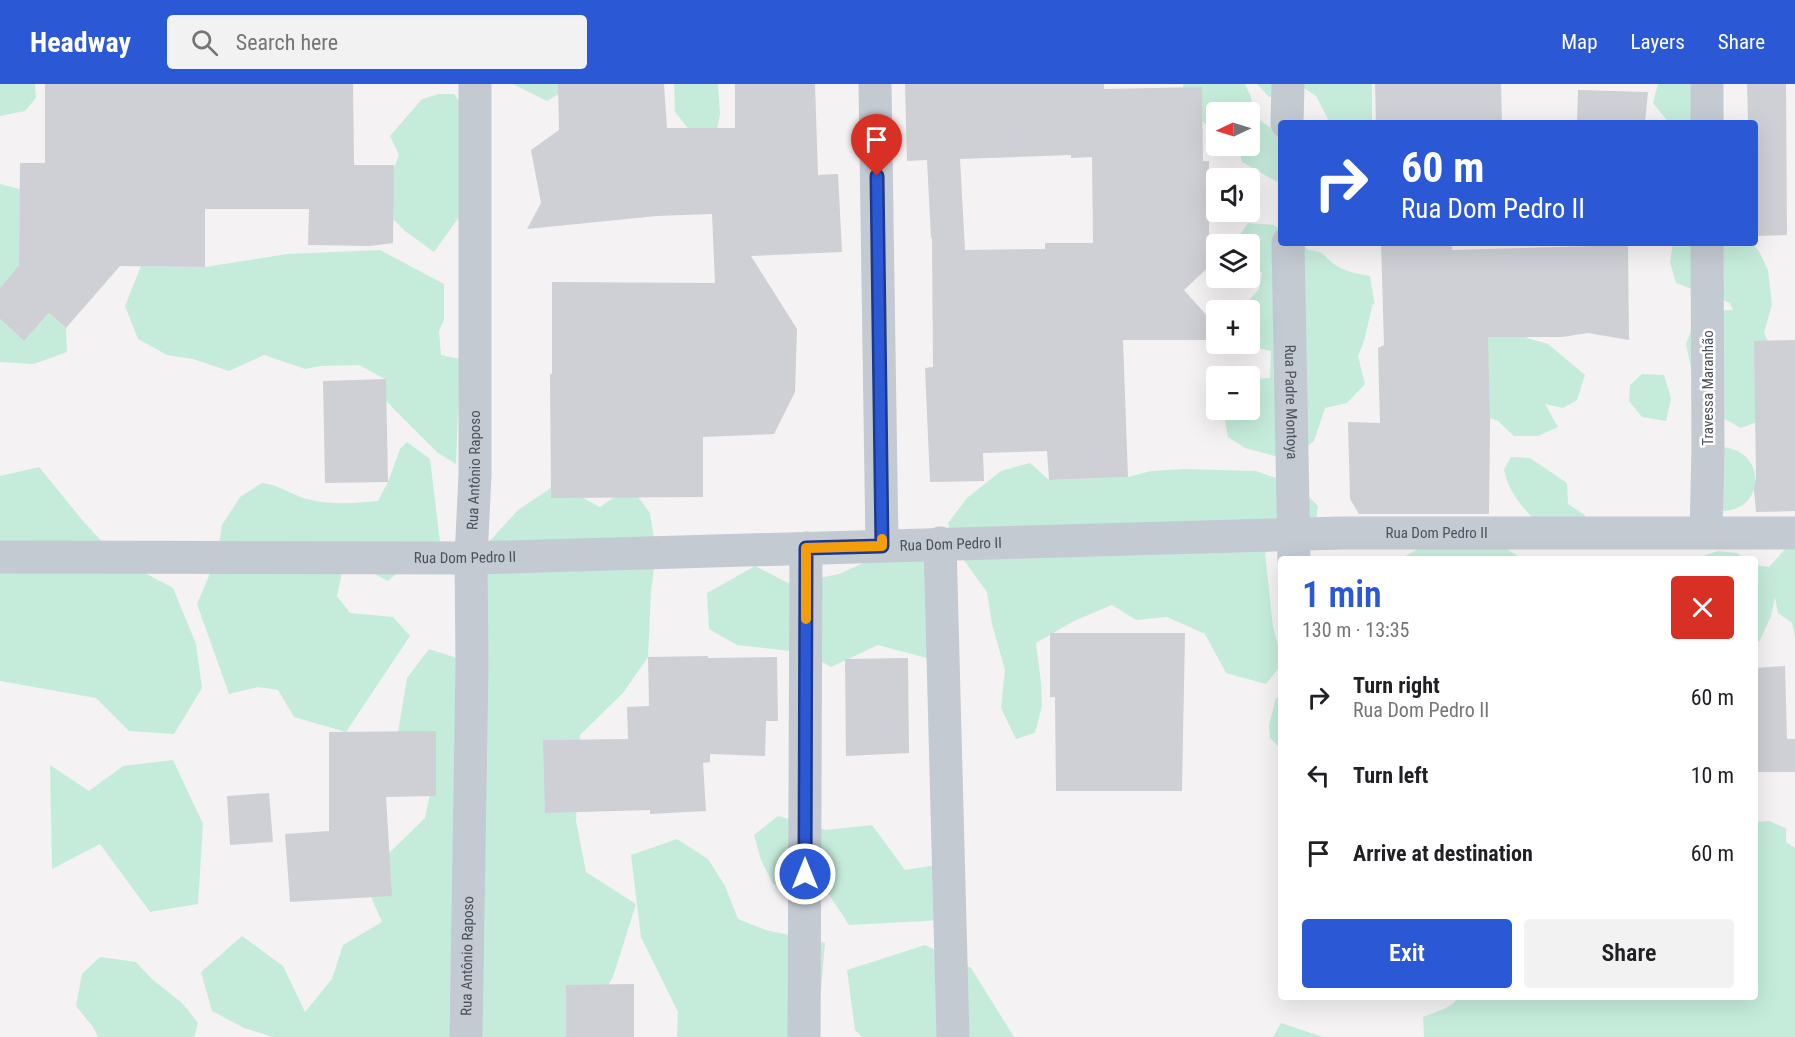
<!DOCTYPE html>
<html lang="en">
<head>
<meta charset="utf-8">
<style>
  :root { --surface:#fff; --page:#f2f2f2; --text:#202124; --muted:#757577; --accent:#2b58d4 }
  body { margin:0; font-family:"Roboto Condensed",sans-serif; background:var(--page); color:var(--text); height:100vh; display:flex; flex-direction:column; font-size:22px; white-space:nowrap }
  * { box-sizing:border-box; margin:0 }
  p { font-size:20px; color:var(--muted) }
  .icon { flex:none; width:33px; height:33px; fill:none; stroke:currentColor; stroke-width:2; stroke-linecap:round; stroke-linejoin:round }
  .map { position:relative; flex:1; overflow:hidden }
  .panel { position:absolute; left:1278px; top:472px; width:480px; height:444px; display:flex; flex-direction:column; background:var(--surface); border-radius:6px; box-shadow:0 6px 24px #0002 }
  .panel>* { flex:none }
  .top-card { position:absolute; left:1278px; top:36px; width:480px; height:126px; border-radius:6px; box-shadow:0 6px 24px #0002; background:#2b58d4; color:#fff; overflow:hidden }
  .needle { width:39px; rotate:266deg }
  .fabs { position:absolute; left:1206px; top:18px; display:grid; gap:12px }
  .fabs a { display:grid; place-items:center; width:54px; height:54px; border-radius:6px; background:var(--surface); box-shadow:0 6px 24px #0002; font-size:30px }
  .pin { position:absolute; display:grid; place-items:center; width:51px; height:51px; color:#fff; margin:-62px -26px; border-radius:50% 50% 50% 0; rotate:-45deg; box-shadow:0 0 6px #0007 }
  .pin .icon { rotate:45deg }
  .me { position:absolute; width:66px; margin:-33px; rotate:0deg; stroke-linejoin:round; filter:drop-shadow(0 0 4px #0008) }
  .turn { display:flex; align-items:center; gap:21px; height:126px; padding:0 24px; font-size:27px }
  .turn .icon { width:78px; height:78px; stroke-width:2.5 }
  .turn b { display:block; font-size:42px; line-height:51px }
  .round { display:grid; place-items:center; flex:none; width:63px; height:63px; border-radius:6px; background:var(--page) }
  .head { display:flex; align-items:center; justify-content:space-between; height:102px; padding:0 24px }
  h1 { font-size:36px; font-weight:600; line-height:45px; color:var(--accent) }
  .button { display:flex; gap:12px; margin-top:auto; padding:12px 24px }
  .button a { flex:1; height:69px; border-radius:6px; background:var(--accent); color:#fff; font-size:24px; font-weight:600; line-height:69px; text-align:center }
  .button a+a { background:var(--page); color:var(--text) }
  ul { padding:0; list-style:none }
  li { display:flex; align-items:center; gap:18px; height:78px; padding:0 24px }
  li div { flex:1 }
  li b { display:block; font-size:22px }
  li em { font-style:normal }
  header { display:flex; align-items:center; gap:36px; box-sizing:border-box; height:84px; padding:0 30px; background:var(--accent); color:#fff }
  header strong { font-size:28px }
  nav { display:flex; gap:33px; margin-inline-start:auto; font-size:21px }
  .search { width:420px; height:54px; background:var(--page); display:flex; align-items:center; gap:15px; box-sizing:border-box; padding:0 21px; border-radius:6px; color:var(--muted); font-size:22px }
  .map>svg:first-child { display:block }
  .green { fill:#c5ecdb }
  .building { fill:#cfd0d5; fill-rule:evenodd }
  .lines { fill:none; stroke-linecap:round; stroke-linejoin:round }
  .minor { stroke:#c4cad2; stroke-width:33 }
  .route-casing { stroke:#1c398a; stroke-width:15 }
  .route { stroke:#2b58d4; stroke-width:10 }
  .slow { stroke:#f59e0b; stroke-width:10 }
  .labels { text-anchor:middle; stroke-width:5; stroke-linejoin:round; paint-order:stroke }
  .street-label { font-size:15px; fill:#4b525e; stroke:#fff }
</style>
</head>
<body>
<header>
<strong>Headway</strong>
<div class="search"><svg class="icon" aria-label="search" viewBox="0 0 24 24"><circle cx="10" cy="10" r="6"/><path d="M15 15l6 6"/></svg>Search here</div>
<nav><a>Map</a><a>Layers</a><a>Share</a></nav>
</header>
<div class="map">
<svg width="1795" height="953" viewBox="0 0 1795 953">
  <rect width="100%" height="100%" fill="#f4f2f2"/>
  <g class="green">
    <path d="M0 0H35L36 14 25 27 0 32Z"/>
    <path d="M513 0H576L547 17Z"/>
    <path d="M674 0H718L720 30 717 46 695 53 675 28Z"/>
    <path d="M1183 0H1245L1251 13 1254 32 1268 42 1281 47V100L1242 78 1239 65 1234 62H1250V28H1216V49C1201 37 1184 21 1183 0Z"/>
    <path d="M1257 0H1372V39H1330L1316 12 1301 2 1269 13Z"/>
    <path d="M1658 0H1715L1720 39H1669L1653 19Z"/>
    <path d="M439 10H454L471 32 459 133 434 168 405 147 390 132 394 84 399 71 390 52 422 15Z"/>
    <path d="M0 100 20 105 19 181 0 204Z"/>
    <path d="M1248 139 1274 141 1302 159 1308 166C1326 167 1324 174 1337 182 1347 188 1359 190 1370 192L1375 222 1373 219 1364 257 1358 272 1365 300 1347 319 1325 324 1314 357 1290 376 1245 364 1228 353 1223 326H1250V295L1270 294 1271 267 1243 260H1250V226H1243L1250 215 1259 205 1262 189 1250 183V160H1236L1235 158Z"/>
    <path d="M1673 159H1752L1759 167 1768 186 1772 220 1764 249 1771 264 1765 335 1741 344 1717 331 1692 288 1686 260 1693 241 1710 227 1733 226 1730 219 1676 199 1670 178Z"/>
    <path d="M380 166 444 200V236L439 247 441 271 460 275 456 380 438 369 386 317 385 295 359 281 321 282 305 285 264 271 229 287 193 275 167 271 138 255 125 222 141 182 205 183 287 170Z"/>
    <path d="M49 229 66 244 67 268 34 280 0 278V235L24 257Z"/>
    <path d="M1538 235 1527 254 1548 260 1585 291 1577 316 1563 324 1545 320 1558 343 1538 352H1514L1498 337 1490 334 1469 244Z"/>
    <path d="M1642 290 1664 291 1671 314 1666 337 1642 333 1629 317 1630 301Z"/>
    <path d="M407 358 430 375 440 458 414 474 388 497 345 474 337 512 350 529 393 533 410 552 346 648 294 633 278 606 258 603 229 610 197 520 217 473 222 441 240 413 262 399C281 401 294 413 311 416 333 421 356 419 378 417L388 398 400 365Z"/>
    <path d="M1720 363C1769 365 1766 430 1718 427Z"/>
    <path d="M1511 373 1530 374 1567 399 1568 420 1585 431 1583 442 1543 444C1526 428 1508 409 1504 385Z"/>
    <path d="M1030 379 1049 396 1128 393 1151 387 1184 385 1256 387 1298 402 1318 422 1314 450 1265 469 1273 543 1281 572V581L1266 600 1226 589 1205 550 1167 533 1136 536 1112 521 1074 537 1036 559 1041 599 1042 622 1035 649 1016 655 1001 624 1005 586 992 540 987 508 952 460 948 439 967 414 1001 387Z"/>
    <path d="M39 383 83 437 117 474 173 504 196 560 202 604 174 650 129 647 96 614 0 597V392Z"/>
    <path d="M557 400 600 423 630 402 650 429 656 468 651 508 648 573 623 609 580 651 576 737 586 788 636 820 613 893 585 937 588 953H273L244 944 212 927 201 888 242 852 283 882 305 928 332 895 343 861 382 838 371 813 390 768 425 734 436 680 398 648 407 594 429 565 475 580V473L518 426Z"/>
    <path d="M1795 454V554L1792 539 1778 529 1775 513 1771 532 1759 558 1755 557V481L1769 483Z"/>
    <path d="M1492 455 1522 475 1402 476V474L1427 460Z"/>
    <path d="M899 463 943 479 934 576 878 561 831 583 807 569 737 561 709 545 707 509 755 482 790 500 839 490Z"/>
    <path d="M1718 467 1737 469 1744 475H1701L1703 472Z"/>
    <path d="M1281 611V665L1270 654 1269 641 1276 614Z"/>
    <path d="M173 676 203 740 198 820 150 828 100 760 52 785 50 681 89 707 123 682Z"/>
    <path d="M778 732 826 746 872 741 905 786 937 781 942 836 849 841 820 797 799 803 773 800 761 776 754 751Z"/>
    <path d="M1769 737 1786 744V758L1795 764V953H1424L1423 933 1446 924 1455 918 1456 914H1755V738Z"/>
    <path d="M677 755 708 775 725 802 738 835 766 846 825 859 820 918 790 953H677L678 928 641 853 631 771Z"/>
    <path d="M925 861 971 884 1014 953H862L855 946 847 886Z"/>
    <path d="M100 873 136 878 153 896 182 919 198 939 194 953H98L93 943 76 922 82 890Z"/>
    <path d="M1281 939 1323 953H1273Z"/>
  </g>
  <g class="building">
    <path d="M45 0H353L354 81H394L393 159 370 162 308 161 309 125H205V183L120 182 66 244 49 229 24 257 0 235V204L19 181 20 79H45Z"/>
    <path d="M558 0H664L667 44H735V0H815L818 91 838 90 842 168 751 172 797 245 795 308 774 350 703 353V413L551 414 550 290H552V198L715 199 712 130 657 132 527 145 541 119 531 66 559 46Z"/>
    <path d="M905 0H1104V5L1202 3 1203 77H1209V158H1235L1233 160H1216V176L1184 206 1216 242V256H1123L1128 393 1049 396 1047 367 983 369 984 397 930 398 925 284 933 283 932 154H931L927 76 907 77ZM1071 71V74L1092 73 1093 159H1045V165L965 166 960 75Z"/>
    <path d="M1375 0H1501L1502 39H1376Z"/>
    <path d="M1747 0H1786L1787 151 1755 152V39H1748Z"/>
    <path d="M1578 6 1648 8 1645 39H1577Z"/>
    <path d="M1381 159H1452V166L1628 161 1629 256 1588 249 1562 253H1488L1490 339 1489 430H1359L1350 415 1348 338 1380 339 1378 264 1384 261Z"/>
    <path d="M1795 256V427L1756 428 1754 405 1756 394 1754 257Z"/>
    <path d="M386 295 388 398 325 399 323 297Z"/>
    <path d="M1050 549H1185L1182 707H1056L1055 613H1050Z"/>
    <path d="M708 572V574L777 573 778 637H766L765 672 710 670V678L703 679 706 727 650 730V726L545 729 543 656 628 655 627 623 649 622 648 573Z"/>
    <path d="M908 574 909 669 846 672 845 575Z"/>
    <path d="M1785 582 1787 655H1795V688H1755V584Z"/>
    <path d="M436 647V712L386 713 392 812 290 818 285 750 329 747V648Z"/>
    <path d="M269 709 273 758 230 761 227 712Z"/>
    <path d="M634 900V953H566V901Z"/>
  </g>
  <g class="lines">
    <g class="minor">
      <path d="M875 0 882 462"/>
      <path d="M1707 0V39"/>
      <path d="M1287 39 1288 0"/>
      <path id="s1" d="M1288 159 1294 476"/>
      <path d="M1706 448 1708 365 1707 159"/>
      <path d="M940 459 953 953"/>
      <path id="s2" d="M0 473 471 474 1342 449H1795"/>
      <path id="s3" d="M466 953 472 581 471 474 475 391V0"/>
      <path d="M804 953 806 464"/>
    </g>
  </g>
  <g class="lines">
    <defs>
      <path id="route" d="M805 790 806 464 882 462 877 92"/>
    </defs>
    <use href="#route" class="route-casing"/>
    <use href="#route" class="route"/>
    <path class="slow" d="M806 535V464L882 462V455"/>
  </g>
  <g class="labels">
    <g class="street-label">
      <text transform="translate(1708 304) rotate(-90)" y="5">Travessa Maranhão</text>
      <text dy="5" stroke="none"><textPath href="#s1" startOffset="159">Rua Padre Montoya</textPath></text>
      <text dy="5" stroke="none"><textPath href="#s3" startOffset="567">Rua Antônio Raposo</textPath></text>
      <text dy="5" stroke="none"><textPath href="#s2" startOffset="1437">Rua Dom Pedro II</textPath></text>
      <text dy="5" stroke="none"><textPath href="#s2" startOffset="951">Rua Dom Pedro II</textPath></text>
      <text dy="5" stroke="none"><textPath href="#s2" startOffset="465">Rua Dom Pedro II</textPath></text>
      <text dy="5" stroke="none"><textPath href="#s3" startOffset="81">Rua Antônio Raposo</textPath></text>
    </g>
  </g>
</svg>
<div class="fabs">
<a><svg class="needle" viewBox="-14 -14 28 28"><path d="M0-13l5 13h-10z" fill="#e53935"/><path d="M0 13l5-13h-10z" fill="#757577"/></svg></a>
<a><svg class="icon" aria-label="sound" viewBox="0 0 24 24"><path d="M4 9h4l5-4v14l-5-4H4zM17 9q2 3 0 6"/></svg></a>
<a><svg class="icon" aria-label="layers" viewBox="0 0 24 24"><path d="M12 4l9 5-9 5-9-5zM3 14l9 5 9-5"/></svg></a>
<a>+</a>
<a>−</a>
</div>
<div class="pin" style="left:877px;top:92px;background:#d93025"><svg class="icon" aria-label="arrive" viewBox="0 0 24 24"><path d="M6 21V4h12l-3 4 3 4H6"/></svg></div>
<svg class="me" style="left:805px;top:790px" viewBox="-20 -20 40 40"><circle r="17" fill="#2b58d4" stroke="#fff" stroke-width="3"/><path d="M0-11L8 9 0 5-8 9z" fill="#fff"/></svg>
<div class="top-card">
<div class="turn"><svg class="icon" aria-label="right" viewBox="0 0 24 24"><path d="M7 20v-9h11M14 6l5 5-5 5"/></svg><div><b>60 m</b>Rua Dom Pedro II</div></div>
</div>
<section class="panel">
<div class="head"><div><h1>1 min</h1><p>130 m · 13:35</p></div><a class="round" style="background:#d93025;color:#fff"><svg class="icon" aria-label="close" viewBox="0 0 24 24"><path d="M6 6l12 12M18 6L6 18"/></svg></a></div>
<ul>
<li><svg class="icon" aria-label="right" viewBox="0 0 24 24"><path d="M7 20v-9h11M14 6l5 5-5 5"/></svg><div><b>Turn right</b><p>Rua Dom Pedro II</p></div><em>60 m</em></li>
<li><svg class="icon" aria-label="left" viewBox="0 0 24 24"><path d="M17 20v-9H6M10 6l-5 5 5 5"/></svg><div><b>Turn left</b></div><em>10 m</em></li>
<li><svg class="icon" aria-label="arrive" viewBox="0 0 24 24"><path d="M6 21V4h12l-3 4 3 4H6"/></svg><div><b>Arrive at destination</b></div><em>60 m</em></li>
</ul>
<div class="button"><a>Exit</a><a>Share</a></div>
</section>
</div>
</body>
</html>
